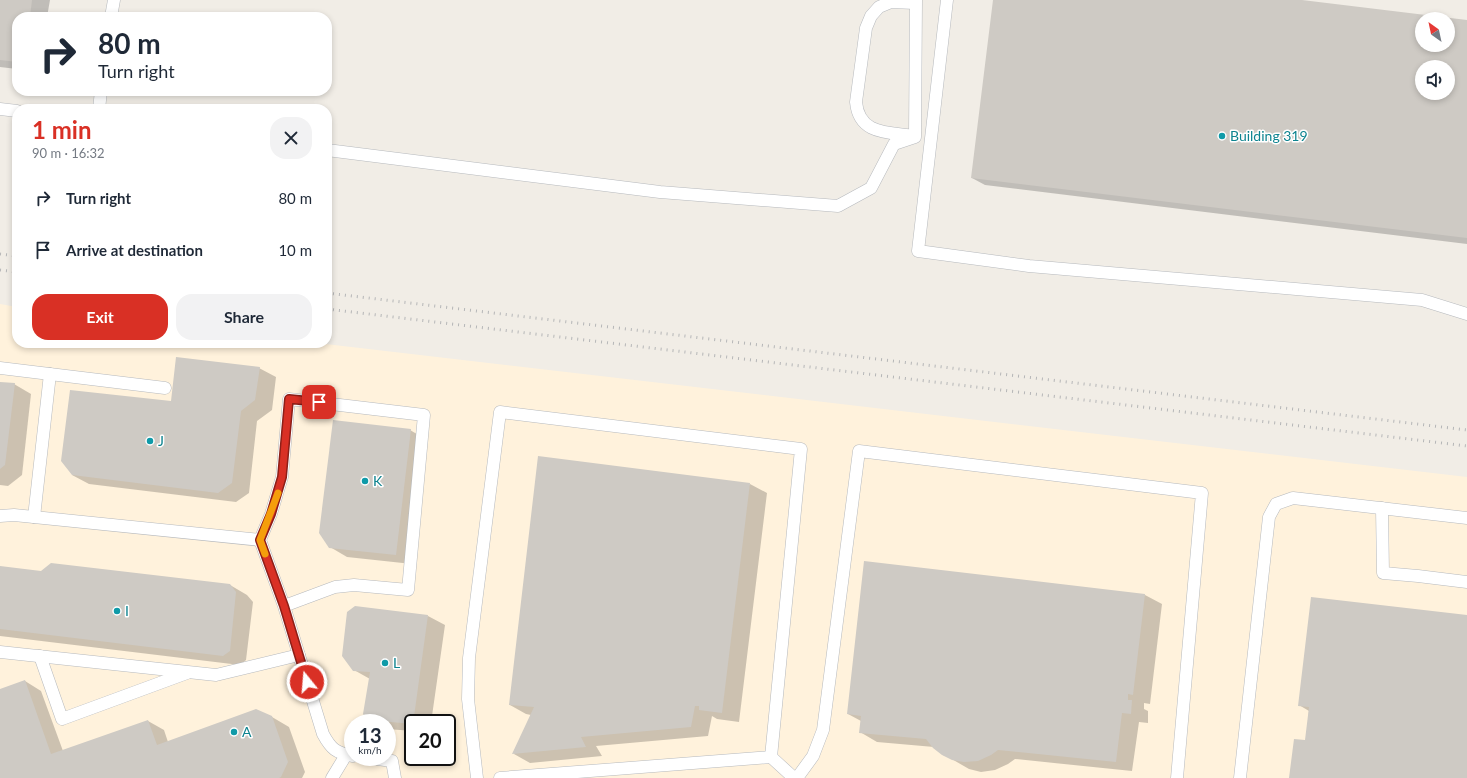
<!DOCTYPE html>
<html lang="en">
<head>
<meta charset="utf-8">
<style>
  :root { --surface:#fff; --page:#f2f2f3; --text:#1f2937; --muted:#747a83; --accent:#d93025 }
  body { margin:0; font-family:Lato,sans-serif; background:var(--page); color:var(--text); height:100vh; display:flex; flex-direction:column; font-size:15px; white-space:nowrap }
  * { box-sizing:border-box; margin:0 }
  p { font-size:13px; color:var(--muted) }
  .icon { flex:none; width:22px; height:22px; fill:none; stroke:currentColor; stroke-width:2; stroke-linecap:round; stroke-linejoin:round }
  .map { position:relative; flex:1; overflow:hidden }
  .details { position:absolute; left:12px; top:104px; width:320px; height:244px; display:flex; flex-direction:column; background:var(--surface); border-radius:16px; box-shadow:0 2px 6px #0003 }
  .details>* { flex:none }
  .guide { position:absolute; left:12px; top:12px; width:320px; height:84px; border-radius:16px; box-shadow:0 2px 6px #0003; background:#fff; color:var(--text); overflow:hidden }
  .needle { width:26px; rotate:327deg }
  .tools { position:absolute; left:1415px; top:12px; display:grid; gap:8px }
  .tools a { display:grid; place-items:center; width:40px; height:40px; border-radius:50%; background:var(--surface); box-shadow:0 2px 6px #0003; font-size:20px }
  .speed { position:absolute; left:344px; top:714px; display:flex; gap:8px; font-size:20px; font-weight:700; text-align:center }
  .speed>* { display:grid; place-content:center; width:52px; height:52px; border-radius:50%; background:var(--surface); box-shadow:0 2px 6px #0003; line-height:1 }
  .speed small { font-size:10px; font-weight:400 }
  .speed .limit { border:2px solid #111; border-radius:6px; background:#fff; color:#111 }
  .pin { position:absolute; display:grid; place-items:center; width:34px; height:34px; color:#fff; margin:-17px; border-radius:8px; box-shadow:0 2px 6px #0006 }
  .me { position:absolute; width:44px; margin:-22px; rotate:343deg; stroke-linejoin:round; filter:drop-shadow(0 0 3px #0008) }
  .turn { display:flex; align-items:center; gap:14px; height:84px; padding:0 20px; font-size:18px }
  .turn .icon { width:52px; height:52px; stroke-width:2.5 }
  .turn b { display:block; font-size:28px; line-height:34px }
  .round { display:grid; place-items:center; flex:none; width:42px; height:42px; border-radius:16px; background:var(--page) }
  .head { display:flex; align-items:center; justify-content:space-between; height:68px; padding:0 20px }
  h1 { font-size:24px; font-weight:700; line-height:30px; color:var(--accent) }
  .action { display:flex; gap:8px; margin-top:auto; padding:8px 20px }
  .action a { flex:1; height:46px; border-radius:16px; background:var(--accent); color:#fff; font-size:16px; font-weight:700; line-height:46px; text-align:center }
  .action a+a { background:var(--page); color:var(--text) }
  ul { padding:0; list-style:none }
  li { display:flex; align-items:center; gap:12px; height:52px; padding:0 20px }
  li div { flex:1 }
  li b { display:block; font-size:15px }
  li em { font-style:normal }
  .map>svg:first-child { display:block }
  .commercial { fill:#fff2dc; fill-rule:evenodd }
  .shadow { fill:#0003; fill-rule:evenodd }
  .building { fill:#cecac4; fill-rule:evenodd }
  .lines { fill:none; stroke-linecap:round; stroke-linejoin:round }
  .service-casing { stroke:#b6b9bd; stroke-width:13 }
  .service { stroke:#fff; stroke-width:12 }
  .rail { stroke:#b5b6b7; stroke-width:3; stroke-dasharray:1 5; stroke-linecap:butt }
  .route-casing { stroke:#8d1f18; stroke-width:10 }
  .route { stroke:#d93025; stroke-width:7 }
  .slow { stroke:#f59e0b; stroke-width:7 }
  .culture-dot { fill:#0f9aa8; stroke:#fff; stroke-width:1.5 }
  .labels { text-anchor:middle; stroke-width:3; stroke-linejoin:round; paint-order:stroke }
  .culture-label { font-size:14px; fill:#0d838f; stroke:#fff; text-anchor:start }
</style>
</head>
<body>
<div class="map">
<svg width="1467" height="778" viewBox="0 0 1467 778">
  <rect width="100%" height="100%" fill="#f1ede6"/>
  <path class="commercial" d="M0 304 17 307V343H317L1467 477V778H0ZM353 723H387V757H353ZM413 723H447V757H413Z"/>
  <g class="shadow">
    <path d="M0 0H50L47 17H17V69L0 67Z"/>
    <path d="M994 0H1294L1467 21V244L985 185 972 178ZM1422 19H1448V45H1422ZM1422 67H1448V93H1422Z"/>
    <path d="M259 368 276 377 272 410 257 421 249 493 236 502 89 484 72 475 172 402Z"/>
    <path d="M0 383 14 384 31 394 22 475 8 486 0 485Z"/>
    <path d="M410 430 427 440 412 564 347 557 330 547Z"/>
    <path d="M750 484 767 493 739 722 717 719 712 716 708 736 596 746 602 756 530 763 514 754 531 715 526 714 510 705Z"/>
    <path d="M0 567 42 572 230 585 247 595 253 602 246 660 240 665 0 636Z"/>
    <path d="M1145 595 1162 604 1150 704 1144 703V709L1148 711V723L1139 722 1132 771 1015 759 1008 764 995 770 981 772 969 769 943 754 934 747 877 742 860 732 861 721 848 714Z"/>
    <path d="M428 616 445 625 431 723H413V731L387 729V723H375L369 719 370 679 354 670Z"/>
    <path d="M1467 616V778H1290L1306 741 1309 711 1299 705Z"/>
    <path d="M25 681 41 691 63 751 148 721 164 730 168 742 272 717 289 727 305 772 302 778H0V690Z"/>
  </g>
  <g class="building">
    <path d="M0 0H32L30 17H17V62L0 60Z"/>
    <path d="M993 0H1302L1467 20V238L971 178ZM1422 19H1448V45H1422ZM1422 67H1448V93H1422Z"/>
    <path d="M176 357 260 367 255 400 241 411 232 483 218 493 72 475 61 461 70 390 171 401Z"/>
    <path d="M0 382 15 383 5 465 0 469Z"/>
    <path d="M333 420 411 429 396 555 329 548 319 533Z"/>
    <path d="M538 456 750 483 722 713 699 710V706H695L691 727 581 737 586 747 512 754 534 707 509 705Z"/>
    <path d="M864 561 1145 594 1133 695 1128 694V700H1132L1131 714 1122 713 1116 762 998 750 991 755 978 761 964 762 952 760 942 755 933 748 926 739 859 733 861 716 847 714Z"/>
    <path d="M51 563 230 584 236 592 230 651 223 656 0 629V566L41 571Z"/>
    <path d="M1311 597 1467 615V778H1289L1294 739 1305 740 1309 707 1298 706Z"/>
    <path d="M355 606 428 615 413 724 368 720 363 714 370 672 353 671 342 656 347 612Z"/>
    <path d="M25 680 51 754 148 720 157 745 256 709 272 716 288 762 281 777 279 778H0V689Z"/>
  </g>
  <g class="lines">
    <defs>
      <g id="service">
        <path d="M947 0 918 251 1029 266 1422 300 1467 314"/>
        <path d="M111 17 114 0"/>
        <path d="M0 109 17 111"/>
        <path d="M99 109 101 91"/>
        <path d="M914 136C888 132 859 135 856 102L866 28 871 16 879 7 891 2 915 3"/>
        <path d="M327 150 660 192 838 206 871 188 894 144 915 137 916 0"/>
        <path d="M0 368 165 388"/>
        <path d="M1382 508 1383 573 1418 576 1467 582"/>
        <path d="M0 516 14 515 260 540"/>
        <path d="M34 517 50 374"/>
        <path d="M284 606 335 587 354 585 408 590 424 415 289 399 282 477 271 514 260 540 284 606 323 734C331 749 336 753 353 756"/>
        <path d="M0 652 216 675 299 655"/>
        <path d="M40 656 62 719 187 673"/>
        <path d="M363 757 392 761 395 778"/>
        <path d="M771 757 794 778"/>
        <path d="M332 778 346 755"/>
        <path d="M477 778 468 699 469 658 500 412 801 449 771 757 500 778"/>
        <path d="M797 778 813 756 823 730 859 451 1202 493 1177 778"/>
        <path d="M1240 778 1269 517 1276 504 1293 498 1467 518"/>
      </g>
    </defs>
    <use href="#service" class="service-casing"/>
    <use href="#service" class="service"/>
    <g class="rail">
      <path d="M0 254 17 256"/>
      <path d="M0 270 17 272"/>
      <path d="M327 293 1467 430"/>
      <path d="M327 309 1467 446"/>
    </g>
  </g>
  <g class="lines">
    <defs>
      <path id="route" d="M307 682 284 606 260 540 271 514 282 477 289 399 319 402"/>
    </defs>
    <use href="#route" class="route-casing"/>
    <use href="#route" class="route"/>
    <path class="slow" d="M265 554 260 540 278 493"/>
  </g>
  <g class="culture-dot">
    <circle cx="1222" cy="136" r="4"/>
    <circle cx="150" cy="441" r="4"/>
    <circle cx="365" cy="481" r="4"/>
    <circle cx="117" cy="611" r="4"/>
    <circle cx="385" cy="663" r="4"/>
    <circle cx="234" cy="732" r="4"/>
  </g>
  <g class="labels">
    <g class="culture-label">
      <text x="1230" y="141">Building 319</text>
      <text x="158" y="446">J</text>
      <text x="373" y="486">K</text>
      <text x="125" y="616">I</text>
      <text x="393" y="668">L</text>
      <text x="242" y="737">A</text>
    </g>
  </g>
</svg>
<div class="tools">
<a><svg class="needle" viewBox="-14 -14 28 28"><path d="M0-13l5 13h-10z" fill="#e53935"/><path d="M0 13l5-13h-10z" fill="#747a83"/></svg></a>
<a><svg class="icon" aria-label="sound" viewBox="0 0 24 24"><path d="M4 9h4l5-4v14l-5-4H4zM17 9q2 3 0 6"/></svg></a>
</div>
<div class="speed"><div>13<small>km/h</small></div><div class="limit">20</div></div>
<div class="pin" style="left:319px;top:402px;background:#d93025"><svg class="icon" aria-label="arrive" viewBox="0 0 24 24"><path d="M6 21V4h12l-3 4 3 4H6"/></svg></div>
<svg class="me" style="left:307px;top:682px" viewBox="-20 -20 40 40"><circle r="17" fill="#d93025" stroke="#fff" stroke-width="3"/><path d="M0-11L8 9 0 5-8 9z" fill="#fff"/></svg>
<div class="guide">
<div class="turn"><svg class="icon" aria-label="right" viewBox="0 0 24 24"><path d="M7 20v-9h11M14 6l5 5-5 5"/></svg><div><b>80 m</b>Turn right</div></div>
</div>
<section class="details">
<div class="head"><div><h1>1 min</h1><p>90 m · 16:32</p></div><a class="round"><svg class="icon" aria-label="close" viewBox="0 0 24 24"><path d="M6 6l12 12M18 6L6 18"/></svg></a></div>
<ul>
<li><svg class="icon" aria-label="right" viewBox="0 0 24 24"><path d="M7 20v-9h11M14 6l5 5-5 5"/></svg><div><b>Turn right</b></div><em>80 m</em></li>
<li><svg class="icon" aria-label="arrive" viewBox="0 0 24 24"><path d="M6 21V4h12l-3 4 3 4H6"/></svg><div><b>Arrive at destination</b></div><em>10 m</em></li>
</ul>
<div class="action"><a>Exit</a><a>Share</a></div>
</section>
</div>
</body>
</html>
